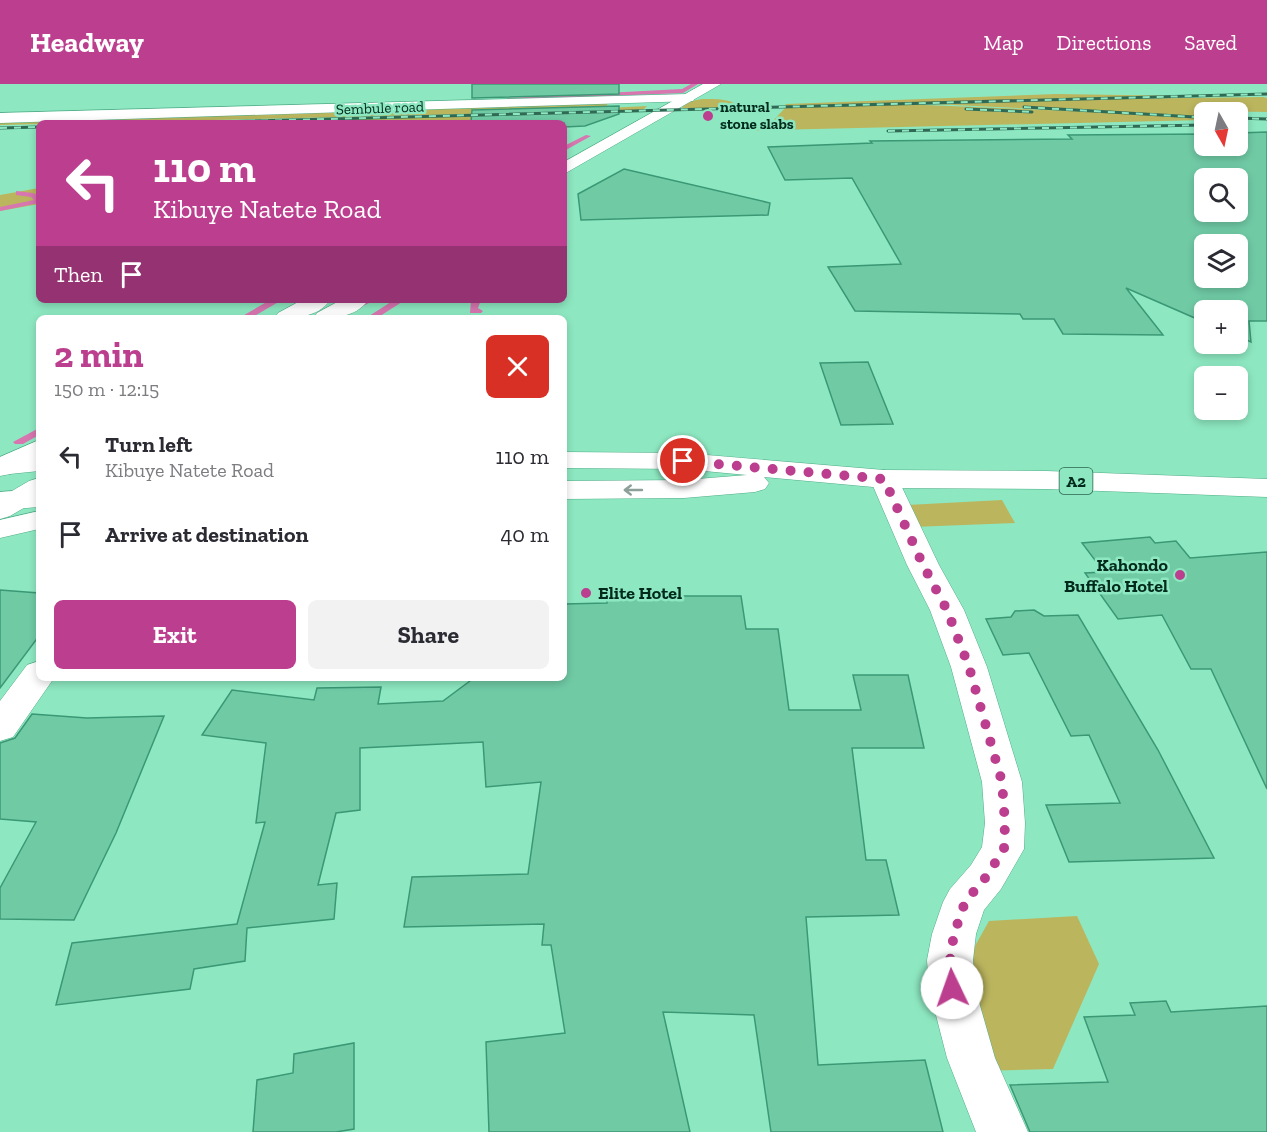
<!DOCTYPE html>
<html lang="en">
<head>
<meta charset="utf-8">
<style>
  :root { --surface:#fff; --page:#f2f2f3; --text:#2b2b33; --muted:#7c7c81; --accent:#bb3f8e }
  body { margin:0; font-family:"Zilla Slab",serif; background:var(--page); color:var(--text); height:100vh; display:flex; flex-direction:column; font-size:22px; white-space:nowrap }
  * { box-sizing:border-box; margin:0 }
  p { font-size:20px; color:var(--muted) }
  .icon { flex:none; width:33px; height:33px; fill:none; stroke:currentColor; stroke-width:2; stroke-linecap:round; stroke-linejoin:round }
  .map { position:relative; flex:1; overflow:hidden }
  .drawer { position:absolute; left:36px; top:231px; width:531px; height:366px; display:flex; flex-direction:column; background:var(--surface); border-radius:9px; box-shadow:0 3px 9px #0003 }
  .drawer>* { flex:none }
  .banner { position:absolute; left:36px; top:36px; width:531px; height:183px; border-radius:9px; box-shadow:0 3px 9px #0003; background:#bb3f8e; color:#fff; overflow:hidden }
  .needle { width:39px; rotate:171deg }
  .controls { position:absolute; left:1194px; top:18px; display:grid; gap:12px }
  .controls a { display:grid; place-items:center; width:54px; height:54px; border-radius:9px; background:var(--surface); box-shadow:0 3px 9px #0003; font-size:30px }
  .pin { position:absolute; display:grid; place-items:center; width:51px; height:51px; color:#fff; margin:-26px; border:3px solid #fff; border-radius:50%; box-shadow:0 2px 6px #0007 }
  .me { position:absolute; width:66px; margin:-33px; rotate:357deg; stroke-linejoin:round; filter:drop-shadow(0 0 4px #0008) }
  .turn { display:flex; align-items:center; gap:21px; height:126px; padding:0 18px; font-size:27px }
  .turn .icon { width:78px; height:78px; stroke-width:2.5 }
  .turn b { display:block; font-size:42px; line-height:51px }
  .then { display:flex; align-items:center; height:57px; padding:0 18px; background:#0003; gap:12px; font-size:22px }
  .round { display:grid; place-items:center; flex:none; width:63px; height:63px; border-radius:9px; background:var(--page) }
  .overview { display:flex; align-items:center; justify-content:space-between; height:102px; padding:0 18px }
  h1 { font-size:36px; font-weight:700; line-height:45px; color:var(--accent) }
  .action { display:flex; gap:12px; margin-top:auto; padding:12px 18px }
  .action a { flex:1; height:69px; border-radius:9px; background:var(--accent); color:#fff; font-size:24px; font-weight:700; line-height:69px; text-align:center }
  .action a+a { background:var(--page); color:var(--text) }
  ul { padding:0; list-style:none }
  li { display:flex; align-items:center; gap:18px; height:78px; padding:0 18px }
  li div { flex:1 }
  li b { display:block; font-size:22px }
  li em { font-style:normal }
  header { display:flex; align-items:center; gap:36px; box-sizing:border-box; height:84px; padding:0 30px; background:var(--accent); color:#fff }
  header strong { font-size:28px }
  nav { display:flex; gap:33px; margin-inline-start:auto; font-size:21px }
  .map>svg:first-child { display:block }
  .green { fill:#bbb55e }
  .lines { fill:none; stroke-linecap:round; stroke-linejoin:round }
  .stream { fill:#d876b0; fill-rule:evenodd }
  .building { fill:#70cba5; stroke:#3b9875; stroke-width:1.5; fill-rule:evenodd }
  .street-casing { stroke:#51ad88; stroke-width:1 }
  .secondary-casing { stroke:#51ad88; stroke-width:1 }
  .primary-casing { stroke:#51ad88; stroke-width:1 }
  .street { fill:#fff; fill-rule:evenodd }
  .secondary { fill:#fff; fill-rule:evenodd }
  .primary { fill:#fff; fill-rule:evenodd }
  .rail-casing { stroke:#306a54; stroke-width:3 }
  .rail { stroke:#8de8c1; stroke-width:2; stroke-dasharray:7; stroke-linecap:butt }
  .oneway { stroke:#8d9f99 }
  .route { stroke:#bb3f8e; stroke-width:10; stroke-dasharray:0 18 }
  .poi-dot { fill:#bb3f8e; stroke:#8de8c1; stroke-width:2 }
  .labels { text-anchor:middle; stroke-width:5; stroke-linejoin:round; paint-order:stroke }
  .far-poi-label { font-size:15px; font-weight:bold; fill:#012a1c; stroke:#8de8c1; text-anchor:start }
  .far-street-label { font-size:15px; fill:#012a1c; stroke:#8de8c1 }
  .shield { fill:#8de8c1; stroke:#2b634e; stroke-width:1.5 }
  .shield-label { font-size:16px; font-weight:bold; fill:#012a1c }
  .poi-label { font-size:18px; font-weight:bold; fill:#012a1c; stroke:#8de8c1; text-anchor:end }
</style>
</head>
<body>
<header>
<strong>Headway</strong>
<nav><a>Map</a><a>Directions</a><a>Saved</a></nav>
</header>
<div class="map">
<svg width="1267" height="1048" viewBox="0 0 1267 1048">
  <rect width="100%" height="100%" fill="#8de8c1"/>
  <g class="green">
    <path d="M1056 10 1188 12 1033 16 1263 13 1267 14V28L1204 27V36L735 47 771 39 785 24 900 20 1146 30 911 19 784 23 786 20Z"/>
    <path d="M702 15C717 15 730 14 743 24L656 27 682 24 686 18Z"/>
    <path d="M608 18 606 24 647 22 643 26 0 41V37Z"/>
    <path d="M472 32H595L370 39H206Z"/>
    <path d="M39 104V120L0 127V111Z"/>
    <path d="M1002 416 1015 439 913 443 907 421Z"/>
    <path d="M1077 832 1099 880 1053 985 978 987 958 892 989 837Z"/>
  </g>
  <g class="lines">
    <g class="stream">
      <path d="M691 0H698L683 9 510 16 507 14 682 5Z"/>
      <path d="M586 51 591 52 564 67V62Z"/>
      <path d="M16 107 33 109 39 112V119L0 127V123L34 116 31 113 16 111Z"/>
      <path d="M270 216H282L251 234H239Z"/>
      <path d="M363 216H375L353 227 345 225Z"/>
      <path d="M394 216H405L377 234H366Z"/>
      <path d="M471 216H481L478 224 483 227 481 229H470Z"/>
      <path d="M39 344V351L23 360H15L13 358Z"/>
    </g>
  </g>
  <g class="building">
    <path d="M472 0H619V10L472 14Z"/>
    <path d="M619 22V30L585 42 564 43V39H471L472 26Z"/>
    <path d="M1267 48V237H1249L1251 258 1238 252V226H1204V238L1126 204 1163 251 1063 250 1054 235H1023L1020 230 855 227 828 183 901 180 852 94 785 96 768 63 872 59 870 57 1072 55 1068 51 1204 50V62H1238V49ZM1204 94H1238V128H1204ZM1204 160H1238V194H1204Z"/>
    <path d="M624 85 770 119 768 131 581 136 578 110Z"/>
    <path d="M868 278 893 340 841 341 820 279Z"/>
    <path d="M1150 453 1155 459 1176 457 1190 474 1267 468V705L1211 585H1191L1162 531 1118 535 1085 489 1104 488 1082 459Z"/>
    <path d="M0 506 39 509V552L0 604Z"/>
    <path d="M607 512H741L746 545H778L789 626H861L853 591H908L924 664H852L866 776H886L899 831 806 833 818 981 925 976 943 1048H771L754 931 663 928 690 1048H489L486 958 565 949 551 861H542L544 840 404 843 412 793 528 790 541 698 486 703 483 658 360 664V726L336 729 318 801 337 799 334 835 247 844 245 877 194 885 190 905 56 921 72 859 237 840 265 738 256 739 266 659 202 651 232 606 314 616 317 604 381 603 378 620 443 617 474 594H564V520L607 519Z"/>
    <path d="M1034 526 1044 532 1078 531 1158 666 1214 774 1069 778 1046 721 1120 719 1089 651 1071 652 1029 569 1003 571 986 535 1011 533 1015 527Z"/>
    <path d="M32 630 87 634 164 632 116 749 74 836 0 835V804L36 738 0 735V659L15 654Z"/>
    <path d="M1166 917 1171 928 1267 922V1048H1030L1010 1001 1108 998 1084 933 1135 931 1130 919Z"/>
    <path d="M354 959V1045L336 1048H253L257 996 293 989 294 970Z"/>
  </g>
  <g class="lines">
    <defs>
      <g id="street">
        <path d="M688 10 693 11 695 14 693 17 0 39V29Z"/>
        <path d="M884 386 894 389 898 395 939 481 964 526 987 583 1022 698 1025 739 1024 765 1001 805 984 826 976 850 973 876 975 904 995 974 1028 1048H976L947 974 929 904 927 876 932 850 943 818 950 805 971 781 982 763 985 739 982 698 951 583 930 526 907 481 870 395 874 389Z"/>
        <path d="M39 577V594H54L13 653 0 657V617L27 581Z"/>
      </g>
      <g id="secondary">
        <path d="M703 0H721L564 90V78Z"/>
        <path d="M302 216H330C318 234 294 234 275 234L278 229Z"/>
        <path d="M341 216H368C356 234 333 234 314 234L317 229Z"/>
        <path d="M39 356V375L10 390 0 392V373Z"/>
        <path d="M39 394V415L10 432 0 435V414L29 397Z"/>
      </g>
      <g id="primary">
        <path d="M564 368 683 369 884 386 1046 387 1267 395V413L1046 405 884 404 764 393 769 399 765 405 755 408 684 414 564 415V397L684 396 747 391 683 385 564 384Z"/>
        <path d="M39 371V387L0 391V375Z"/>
        <path d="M39 405V423L0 426V408Z"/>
        <path d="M39 427V445L0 454V436Z"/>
      </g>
    </defs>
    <use href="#street" class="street-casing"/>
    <use href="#secondary" class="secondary-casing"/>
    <use href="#primary" class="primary-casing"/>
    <use href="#street" class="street"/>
    <use href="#secondary" class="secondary"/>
    <use href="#primary" class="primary"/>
    <defs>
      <g id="rail">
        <path d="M1024 23 1195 33"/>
        <path d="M966 25 1032 28"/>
        <path d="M1238 34 1267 35"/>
        <path d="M177 39 1267 10"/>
        <path d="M0 44 39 43"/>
        <path d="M888 47 1204 41"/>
      </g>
    </defs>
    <use href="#rail" class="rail-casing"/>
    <use href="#rail" class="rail"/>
  </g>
  <defs><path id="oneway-shaft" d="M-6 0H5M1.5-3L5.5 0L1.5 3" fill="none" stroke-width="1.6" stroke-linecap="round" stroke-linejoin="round" transform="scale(1.5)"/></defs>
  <use class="oneway" href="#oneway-shaft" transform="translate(633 406) rotate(180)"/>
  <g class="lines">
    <path class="route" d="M683 377 884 395 923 481 947 526 969 583 1002 698 1005 739 1004 765 986 793 965 818 954 850 950 876 952 904"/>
  </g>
  <g class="poi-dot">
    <circle cx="708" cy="32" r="6"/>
    <circle cx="1180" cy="491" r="6"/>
    <circle cx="586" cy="509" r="6"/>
  </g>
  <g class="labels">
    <g class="far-poi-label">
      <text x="720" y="28">natural<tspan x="720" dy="17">stone slabs</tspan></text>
    </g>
    <g class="far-street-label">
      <text transform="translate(380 24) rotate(-2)" y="5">Sembule road</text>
    </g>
    <rect class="shield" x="1059.5" y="384" width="33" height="26" rx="4.5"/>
    <g class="shield-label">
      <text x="1076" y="403">A2</text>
    </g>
    <g class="poi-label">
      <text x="1168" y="487">Kahondo<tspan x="1168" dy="21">Buffalo Hotel</tspan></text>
      <text x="598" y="515" text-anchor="start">Elite Hotel</text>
    </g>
  </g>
</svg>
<div class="controls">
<a><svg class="needle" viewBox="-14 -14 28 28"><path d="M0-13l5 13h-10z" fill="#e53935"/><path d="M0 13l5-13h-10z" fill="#7c7c81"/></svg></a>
<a><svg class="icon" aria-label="search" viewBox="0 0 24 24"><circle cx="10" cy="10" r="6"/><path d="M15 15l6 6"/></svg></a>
<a><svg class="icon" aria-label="layers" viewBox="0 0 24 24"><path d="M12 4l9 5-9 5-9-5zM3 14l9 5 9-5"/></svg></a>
<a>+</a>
<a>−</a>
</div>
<div class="pin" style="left:683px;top:377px;background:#d93025"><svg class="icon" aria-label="arrive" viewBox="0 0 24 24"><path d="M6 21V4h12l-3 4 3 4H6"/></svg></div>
<svg class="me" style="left:952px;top:904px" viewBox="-20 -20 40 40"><circle r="19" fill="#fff"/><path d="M0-13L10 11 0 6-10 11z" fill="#bb3f8e"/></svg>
<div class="banner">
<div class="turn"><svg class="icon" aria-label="left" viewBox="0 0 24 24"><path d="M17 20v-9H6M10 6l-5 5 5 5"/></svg><div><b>110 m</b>Kibuye Natete Road</div></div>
<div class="then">Then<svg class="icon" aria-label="arrive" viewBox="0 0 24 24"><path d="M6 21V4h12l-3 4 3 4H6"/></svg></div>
</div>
<section class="drawer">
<div class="overview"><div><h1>2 min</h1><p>150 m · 12:15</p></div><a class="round" style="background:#d93025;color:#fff"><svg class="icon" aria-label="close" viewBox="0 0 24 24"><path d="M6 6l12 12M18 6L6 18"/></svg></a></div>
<ul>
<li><svg class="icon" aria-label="left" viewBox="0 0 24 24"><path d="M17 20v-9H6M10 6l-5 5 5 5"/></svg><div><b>Turn left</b><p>Kibuye Natete Road</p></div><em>110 m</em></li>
<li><svg class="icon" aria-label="arrive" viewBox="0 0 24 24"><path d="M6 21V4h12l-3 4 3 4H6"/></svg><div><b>Arrive at destination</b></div><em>40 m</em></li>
</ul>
<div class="action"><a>Exit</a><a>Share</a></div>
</section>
</div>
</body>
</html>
